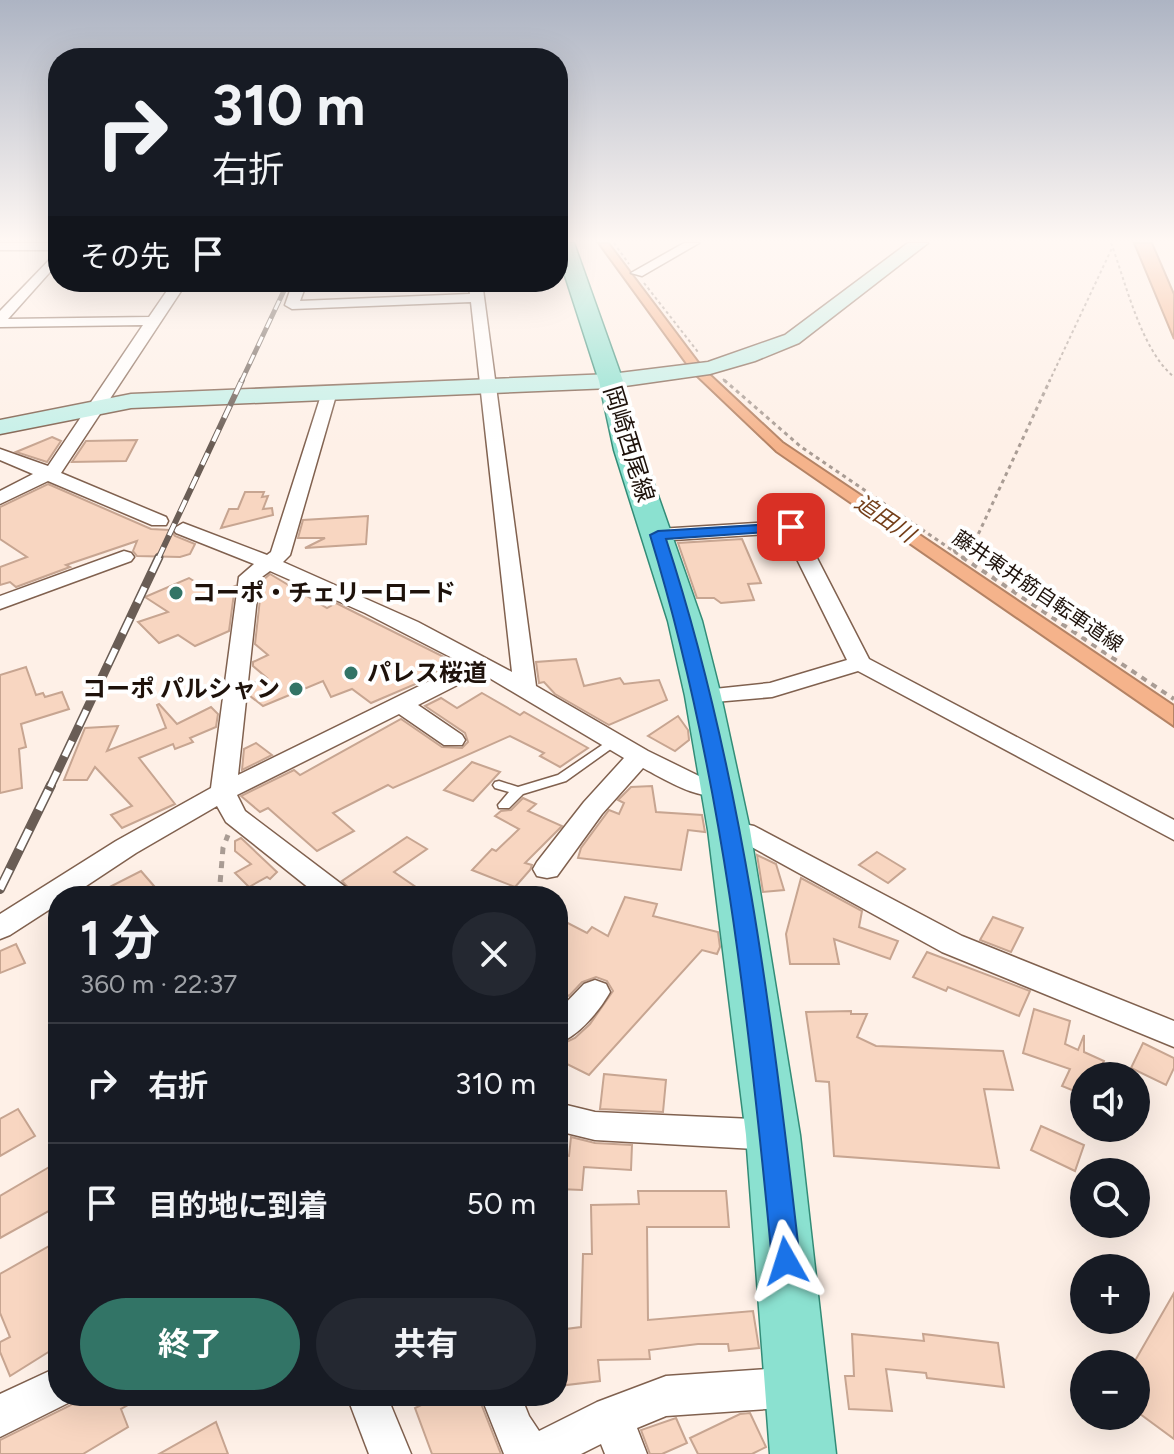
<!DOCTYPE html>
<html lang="ja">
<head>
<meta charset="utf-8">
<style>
  :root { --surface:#171b24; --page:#242831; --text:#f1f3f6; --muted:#9ea1a6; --line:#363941; --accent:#327466 }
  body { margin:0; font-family:Figtree,"Noto Sans JP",sans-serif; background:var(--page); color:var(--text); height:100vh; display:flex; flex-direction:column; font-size:30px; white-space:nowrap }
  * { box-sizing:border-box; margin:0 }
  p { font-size:26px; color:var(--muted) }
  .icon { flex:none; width:44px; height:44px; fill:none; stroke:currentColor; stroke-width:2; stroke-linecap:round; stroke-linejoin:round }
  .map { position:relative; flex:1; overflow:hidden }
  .drawer { position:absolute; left:48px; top:886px; width:520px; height:520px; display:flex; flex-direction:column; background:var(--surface); border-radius:32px; box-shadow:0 8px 32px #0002 }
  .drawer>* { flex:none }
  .hud { position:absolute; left:48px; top:48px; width:520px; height:244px; border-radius:32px; box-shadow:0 8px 32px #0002; background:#171b24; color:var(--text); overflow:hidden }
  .controls { position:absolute; left:1070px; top:1062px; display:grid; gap:16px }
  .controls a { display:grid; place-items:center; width:80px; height:80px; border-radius:50%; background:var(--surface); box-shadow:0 8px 32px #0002; font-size:40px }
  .pin { position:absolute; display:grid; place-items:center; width:68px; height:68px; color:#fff; margin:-34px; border-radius:16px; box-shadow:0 4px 12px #0006 }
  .me { position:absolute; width:88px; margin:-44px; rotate:354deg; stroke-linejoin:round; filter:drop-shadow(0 0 6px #0008) }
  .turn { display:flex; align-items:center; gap:28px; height:168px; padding:0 32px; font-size:36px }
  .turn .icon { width:104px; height:104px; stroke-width:2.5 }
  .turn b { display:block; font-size:56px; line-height:68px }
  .then { display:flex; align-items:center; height:76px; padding:0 32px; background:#0003; gap:16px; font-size:30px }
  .round { display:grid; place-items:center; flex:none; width:84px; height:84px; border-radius:42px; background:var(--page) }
  .summary { display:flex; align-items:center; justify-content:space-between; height:136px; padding:0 32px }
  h1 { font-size:48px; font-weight:700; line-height:60px }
  .primary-button { display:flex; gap:16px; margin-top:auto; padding:16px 32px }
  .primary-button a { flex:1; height:92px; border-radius:48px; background:var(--accent); color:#fff; font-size:32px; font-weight:700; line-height:92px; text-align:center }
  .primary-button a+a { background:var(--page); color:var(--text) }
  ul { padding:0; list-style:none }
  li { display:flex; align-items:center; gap:24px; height:120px; padding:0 32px; border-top:2px solid var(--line) }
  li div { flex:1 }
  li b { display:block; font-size:30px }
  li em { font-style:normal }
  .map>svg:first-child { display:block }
  .water { fill:#f5b38b; stroke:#b48365; stroke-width:2 }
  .building { fill:#f8d6c1; stroke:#c7a591; stroke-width:2 }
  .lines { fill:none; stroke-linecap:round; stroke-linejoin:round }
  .lane-casing { stroke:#80614f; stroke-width:3 }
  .street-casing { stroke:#80614f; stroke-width:3 }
  .secondary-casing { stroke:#80614f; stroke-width:3 }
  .primary-casing { stroke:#338c77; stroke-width:3 }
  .path-far3 { stroke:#a99c94; stroke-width:2; stroke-dasharray:3 3; stroke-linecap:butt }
  .path-far2 { stroke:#a99c94; stroke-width:3; stroke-dasharray:4 4; stroke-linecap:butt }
  .path-far1 { stroke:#a99c94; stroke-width:4; stroke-dasharray:6 6; stroke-linecap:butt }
  .path { stroke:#a99c94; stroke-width:5; stroke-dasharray:7 7; stroke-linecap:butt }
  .lane { fill:#fff; fill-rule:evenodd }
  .street { fill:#fff; fill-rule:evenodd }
  .secondary { fill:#c5f0e8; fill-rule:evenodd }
  .primary { fill:#8be1d0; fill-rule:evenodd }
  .rail-far3-casing { stroke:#6a5d55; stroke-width:5 }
  .rail-far2-casing { stroke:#6a5d55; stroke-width:6 }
  .rail-far1-casing { stroke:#6a5d55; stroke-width:9 }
  .rail-casing { stroke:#6a5d55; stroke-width:10 }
  .rail-far3 { stroke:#fff; stroke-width:3; stroke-dasharray:10; stroke-linecap:butt }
  .rail-far2 { stroke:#fff; stroke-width:4; stroke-dasharray:13; stroke-linecap:butt }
  .rail-far1 { stroke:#fff; stroke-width:6; stroke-dasharray:17; stroke-linecap:butt }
  .rail { stroke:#fff; stroke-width:7; stroke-dasharray:22; stroke-linecap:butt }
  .route { fill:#1a73e8; stroke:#114b97; stroke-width:2 }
  .poi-dot { fill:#327466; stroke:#fff; stroke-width:3 }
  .labels { text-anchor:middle; stroke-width:8; stroke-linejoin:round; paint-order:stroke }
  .far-street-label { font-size:20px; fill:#1e120b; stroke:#fff }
  .far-water-label { font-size:22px; font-style:italic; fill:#743f1a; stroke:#fff }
  .street-label { font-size:24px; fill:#1e120b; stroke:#fff }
  .poi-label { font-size:24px; font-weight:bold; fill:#1e120b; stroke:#fff; text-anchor:start }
</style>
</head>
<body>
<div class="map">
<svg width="1174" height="1454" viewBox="0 0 1174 1454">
  <rect width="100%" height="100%" fill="#fef0e7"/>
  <g class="water">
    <path d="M598 243H609L701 365 689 368Z"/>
    <path d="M1134 243H1152L1174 294V339Z"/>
    <path d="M709 373 783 442 1174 705V727L776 452 695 375Z"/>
  </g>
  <g class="building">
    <path d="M52 437 61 441 47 462 16 452Z"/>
    <path d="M137 440 126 461 72 462 86 441Z"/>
    <path d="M48 484 151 529 170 530 175 536 195 544 190 554 180 557 137 556 133 551 137 541 66 565 70 567 16 587 10 582 0 585V567L27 557 0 539V507Z"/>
    <path d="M245 492H264L262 497 268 496 263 509 272 508 273 515 221 528 229 509H238Z"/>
    <path d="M368 516 366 544 305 548 325 538H298L303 520Z"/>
    <path d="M742 539 761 583 748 584 754 600 721 603 714 598H697L678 543Z"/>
    <path d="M270 574 327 608 336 603 454 662 416 682 418 683 371 703 352 689 331 697 323 681 263 706 250 696 251 684 267 678 253 666V662L268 655 255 644 262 581Z"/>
    <path d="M189 578 215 594 235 586 229 631 195 646 178 635 159 643 138 622 168 612 145 597Z"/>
    <path d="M576 659 584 686 620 678 624 684 659 680 667 700 609 725 555 694 544 682 539 683 536 662Z"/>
    <path d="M26 667 36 695 43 693 45 697 62 692 69 709 21 724 26 747 19 749 22 788 0 793V675Z"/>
    <path d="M482 693 520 715 524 712 588 748 560 767 540 756 544 753 510 736 393 788 388 785 333 813 354 831 317 851 268 808 260 812 241 796 294 770 300 775 401 719 442 747 462 748 468 742 465 733 425 706 441 698 457 708Z"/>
    <path d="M159 704 177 724 211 707 218 714 216 727 190 738 193 742 175 749 173 744 139 758 175 804 122 828 111 815 132 806 95 767 87 780H64L85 728 118 726 107 751 166 728 157 705Z"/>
    <path d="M678 716 688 730 689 740 675 751 648 736Z"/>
    <path d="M256 743 272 755 242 770 244 749Z"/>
    <path d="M472 762 500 772 473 801 444 790Z"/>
    <path d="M652 786 656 812 702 815 705 832 688 830 681 870 578 858 581 848 609 810 619 814 624 803 618 800 631 787Z"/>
    <path d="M523 798 536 804 528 811 562 826 525 863 532 865 530 870 515 887 472 870 492 849 496 851 519 829 495 816 501 811 511 810Z"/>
    <path d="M407 837 427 849 394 872 429 896H356L342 881Z"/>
    <path d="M241 838 277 872 270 879 267 877 249 887 235 873 251 864 235 851V841Z"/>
    <path d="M877 852 905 869 888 883 859 865Z"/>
    <path d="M757 855 776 864 784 890 763 892Z"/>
    <path d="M141 871 154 886 134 896H92Z"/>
    <path d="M801 878 862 911 859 927 898 941 890 959 834 939 839 964H790L786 934Z"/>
    <path d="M625 897 657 904 653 916 718 932 720 947 717 954 702 950 589 1075 567 1064 558 1073V1046L575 1038 590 1024 613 991 607 981 596 977 582 982 569 996 558 990V918L587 933 592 927 608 936Z"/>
    <path d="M993 917 1023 928 1011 952 980 940Z"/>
    <path d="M16 944 25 963 0 973V951Z"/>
    <path d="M927 952 1030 991 1019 1016 948 987 946 991 913 977Z"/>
    <path d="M1034 1009 1070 1021 1065 1044 1078 1050 1084 1035V1052L1104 1061 1097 1076H1084V1095L1062 1086 1070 1069 1023 1053Z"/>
    <path d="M851 1011V1014H867L857 1037 876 1046 1003 1051 1013 1090 984 1089 999 1168 834 1156 829 1082 816 1081 806 1012Z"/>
    <path d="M1143 1043 1174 1058V1068L1166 1085 1131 1068Z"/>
    <path d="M604 1074 666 1080 663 1112 600 1109Z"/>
    <path d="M18 1109 35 1136 0 1156V1119Z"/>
    <path d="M1041 1126 1084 1145 1075 1171 1031 1150Z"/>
    <path d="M571 1137 595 1143 632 1145 631 1170 584 1167 582 1190 558 1189 560 1155 569 1156Z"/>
    <path d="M51 1166 58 1176V1206L0 1238V1196Z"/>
    <path d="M638 1191H726L729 1227H647L648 1320 753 1311 759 1348 729 1351 728 1344H698L649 1350 650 1359 598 1360 600 1381 558 1386V1330L581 1327 583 1254H592L591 1205 639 1204Z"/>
    <path d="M58 1241V1346L10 1376 0 1352V1342L10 1337 0 1313V1274Z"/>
    <path d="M1174 1293V1439L1136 1411V1359Z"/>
    <path d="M852 1334 924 1341 923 1334 998 1343 1004 1387 927 1378 926 1373 886 1369 892 1411 849 1409 845 1376H854Z"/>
    <path d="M80 1396H144L121 1409 128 1427 83 1454H0V1440L73 1404Z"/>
    <path d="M440 1396H478L501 1454H432L415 1408Z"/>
    <path d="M750 1413 766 1447 752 1454H698L690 1438 740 1414Z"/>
    <path d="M676 1418 687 1443 662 1454H650L641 1430Z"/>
    <path d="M216 1422 228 1454H159Z"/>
  </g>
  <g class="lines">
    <defs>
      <path id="lane" d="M611 739 617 743 615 746 566 781 523 794 509 808H499L498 805 509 792 495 788 493 785 495 782 499 781 518 787 558 775Z"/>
      <g id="street">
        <rect x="0" y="243" width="58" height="7"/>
        <path d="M684 243H699L642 276 631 273Z"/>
        <path d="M58 251V263L8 319 149 317 173 282H187L61 473 166 517 168 521 166 525H152L48 481 0 504V491L33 474 0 460V449L48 466 143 325 0 327V311Z"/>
        <path d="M293 282H307L300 301 470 294 468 282H482L536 686 648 751 699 776 729 782 733 788 729 794C699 802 668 781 643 768L602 814 557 876 547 878 537 876 533 869 537 862 584 802 624 758 481 673 418 705 462 735 465 740 462 745H444L399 714 237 795 245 811 348 889 352 896H319L226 822 217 806 136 853 71 896H58V904L10 935 0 939V914L116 841 211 788 239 577 254 564 176 533 173 529 183 523 267 555 271 552 323 389H335L337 392 290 555 283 562 418 622 512 672 471 302 292 309 285 305ZM270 571 365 613 464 664 238 775 259 579Z"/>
        <path d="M791 521 801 527 869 659 1174 820V840L858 671 772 697 703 703 695 701 691 696 695 691 770 683 847 660 784 533 658 541 648 535 658 529Z"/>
        <path d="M124 551 131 553 134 557 131 561 0 609V596Z"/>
        <path d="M729 821 754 826 962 936 1174 1021V1047L942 952 739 840 720 836 716 830 720 824Z"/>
        <path d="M595 980 606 984 610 992C600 1010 578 1037 558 1043V1011L584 984Z"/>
        <path d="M558 1103 595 1112 773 1120 785 1125 790 1135 785 1145 773 1150 595 1140 558 1131Z"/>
        <path d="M58 1367V1396H74L72 1401 0 1437V1394Z"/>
        <path d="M796 1367 810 1373 816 1387 810 1401 796 1407 666 1416 637 1428 647 1454H605L601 1444 581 1454H504L481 1396H521L529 1416 539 1431 597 1402 666 1376Z"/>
        <path d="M347 1396H387L411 1454H369Z"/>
      </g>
      <path id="secondary" d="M908 243H928L799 343 755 361 710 374 611 388 131 408 0 434V420L131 394 611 374 708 362 785 335Z"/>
      <path id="primary" d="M558 243H574L623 381 642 450 702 621 721 696 750 830 800 1135 836 1454H770L746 1135 708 830 685 696 668 621 614 450 599 381 558 254Z"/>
    </defs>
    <use href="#lane" class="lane-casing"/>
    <use href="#street" class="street-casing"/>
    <use href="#secondary" class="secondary-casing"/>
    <use href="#primary" class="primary-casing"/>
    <g class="path-far3">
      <path d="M614 243 629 264"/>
      <path d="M1111 243C1126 283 1141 350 1174 377"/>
      <path d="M644 283 698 352"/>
      <path d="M723 379 726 382"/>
      <path d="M1049 382 1112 248"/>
    </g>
    <g class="path-far2">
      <path d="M724 380 800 446 965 559"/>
      <path d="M953 551 966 547 976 539 1050 380"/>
    </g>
    <path class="path-far1" d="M962 557 1174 699"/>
    <path class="path" d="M219 896 223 848 228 835"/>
    <use href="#lane" class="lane"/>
    <use href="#street" class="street"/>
    <use href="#secondary" class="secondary"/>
    <use href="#primary" class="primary"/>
    <defs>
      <path id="rail-far3" d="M241 382 288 282"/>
      <path id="rail-far2" d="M158 559 242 380"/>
      <path id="rail-far1" d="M50 787 159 557"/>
      <path id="rail" d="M0 889 51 785"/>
    </defs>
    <use href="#rail-far3" class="rail-far3-casing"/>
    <use href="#rail-far2" class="rail-far2-casing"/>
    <use href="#rail-far1" class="rail-far1-casing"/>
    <use href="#rail" class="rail-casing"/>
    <use href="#rail-far3" class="rail-far3"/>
    <use href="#rail-far2" class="rail-far2"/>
    <use href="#rail-far1" class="rail-far1"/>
    <use href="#rail" class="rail"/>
  </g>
  <linearGradient id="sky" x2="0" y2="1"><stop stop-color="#adb4c3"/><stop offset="0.54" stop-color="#fff8f4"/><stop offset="1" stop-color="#fff8f4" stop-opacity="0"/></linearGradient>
  <rect width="1174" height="446" fill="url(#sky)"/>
  <path class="route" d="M791 523 798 527 796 530 666 539C742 771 773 1019 800 1261L796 1270 786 1274 776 1270 772 1261C749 1017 722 770 650 535L658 531Z"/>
  <g class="poi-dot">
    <circle cx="176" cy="593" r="8"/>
    <circle cx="351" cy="673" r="8"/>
    <circle cx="296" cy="689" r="8"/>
  </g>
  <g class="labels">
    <g class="far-street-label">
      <text transform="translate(1038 591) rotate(34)" y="7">藤井東井筋自転車道線</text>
    </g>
    <g class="far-water-label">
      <text transform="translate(885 518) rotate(34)" y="8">追田川</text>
    </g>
    <g class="street-label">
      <text transform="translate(629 444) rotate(73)" y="8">岡崎西尾線</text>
    </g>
    <g class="poi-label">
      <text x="192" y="601">コーポ・チェリーロード</text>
      <text x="367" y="681">パレス桜道</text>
      <text x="280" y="697" text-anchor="end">コーポ パルシャン</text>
    </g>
  </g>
</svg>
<div class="controls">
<a><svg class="icon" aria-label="sound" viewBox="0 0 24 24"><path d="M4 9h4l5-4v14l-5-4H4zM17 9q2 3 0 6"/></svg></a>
<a><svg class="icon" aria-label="search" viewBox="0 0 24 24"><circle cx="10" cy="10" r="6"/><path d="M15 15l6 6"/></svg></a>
<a>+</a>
<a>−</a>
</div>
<div class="pin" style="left:791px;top:527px;background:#d93025"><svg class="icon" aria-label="arrive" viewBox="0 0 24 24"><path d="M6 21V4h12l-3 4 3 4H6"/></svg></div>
<svg class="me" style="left:786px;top:1261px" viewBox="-20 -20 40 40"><path d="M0-17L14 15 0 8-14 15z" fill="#1a73e8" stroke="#fff" stroke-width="4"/></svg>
<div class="hud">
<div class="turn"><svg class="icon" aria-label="right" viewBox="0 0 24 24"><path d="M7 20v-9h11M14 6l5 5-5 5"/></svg><div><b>310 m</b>右折</div></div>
<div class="then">その先<svg class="icon" aria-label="arrive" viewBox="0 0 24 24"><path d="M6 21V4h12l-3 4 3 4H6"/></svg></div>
</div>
<section class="drawer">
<div class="summary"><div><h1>1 分</h1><p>360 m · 22:37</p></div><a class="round"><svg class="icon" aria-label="close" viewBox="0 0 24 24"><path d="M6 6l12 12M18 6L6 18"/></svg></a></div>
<ul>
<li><svg class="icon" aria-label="right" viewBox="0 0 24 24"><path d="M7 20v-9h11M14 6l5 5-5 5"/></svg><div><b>右折</b></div><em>310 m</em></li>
<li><svg class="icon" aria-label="arrive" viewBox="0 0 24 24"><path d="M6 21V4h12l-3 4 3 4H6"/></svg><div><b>目的地に到着</b></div><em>50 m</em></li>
</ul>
<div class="primary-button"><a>終了</a><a>共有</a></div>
</section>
</div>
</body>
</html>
